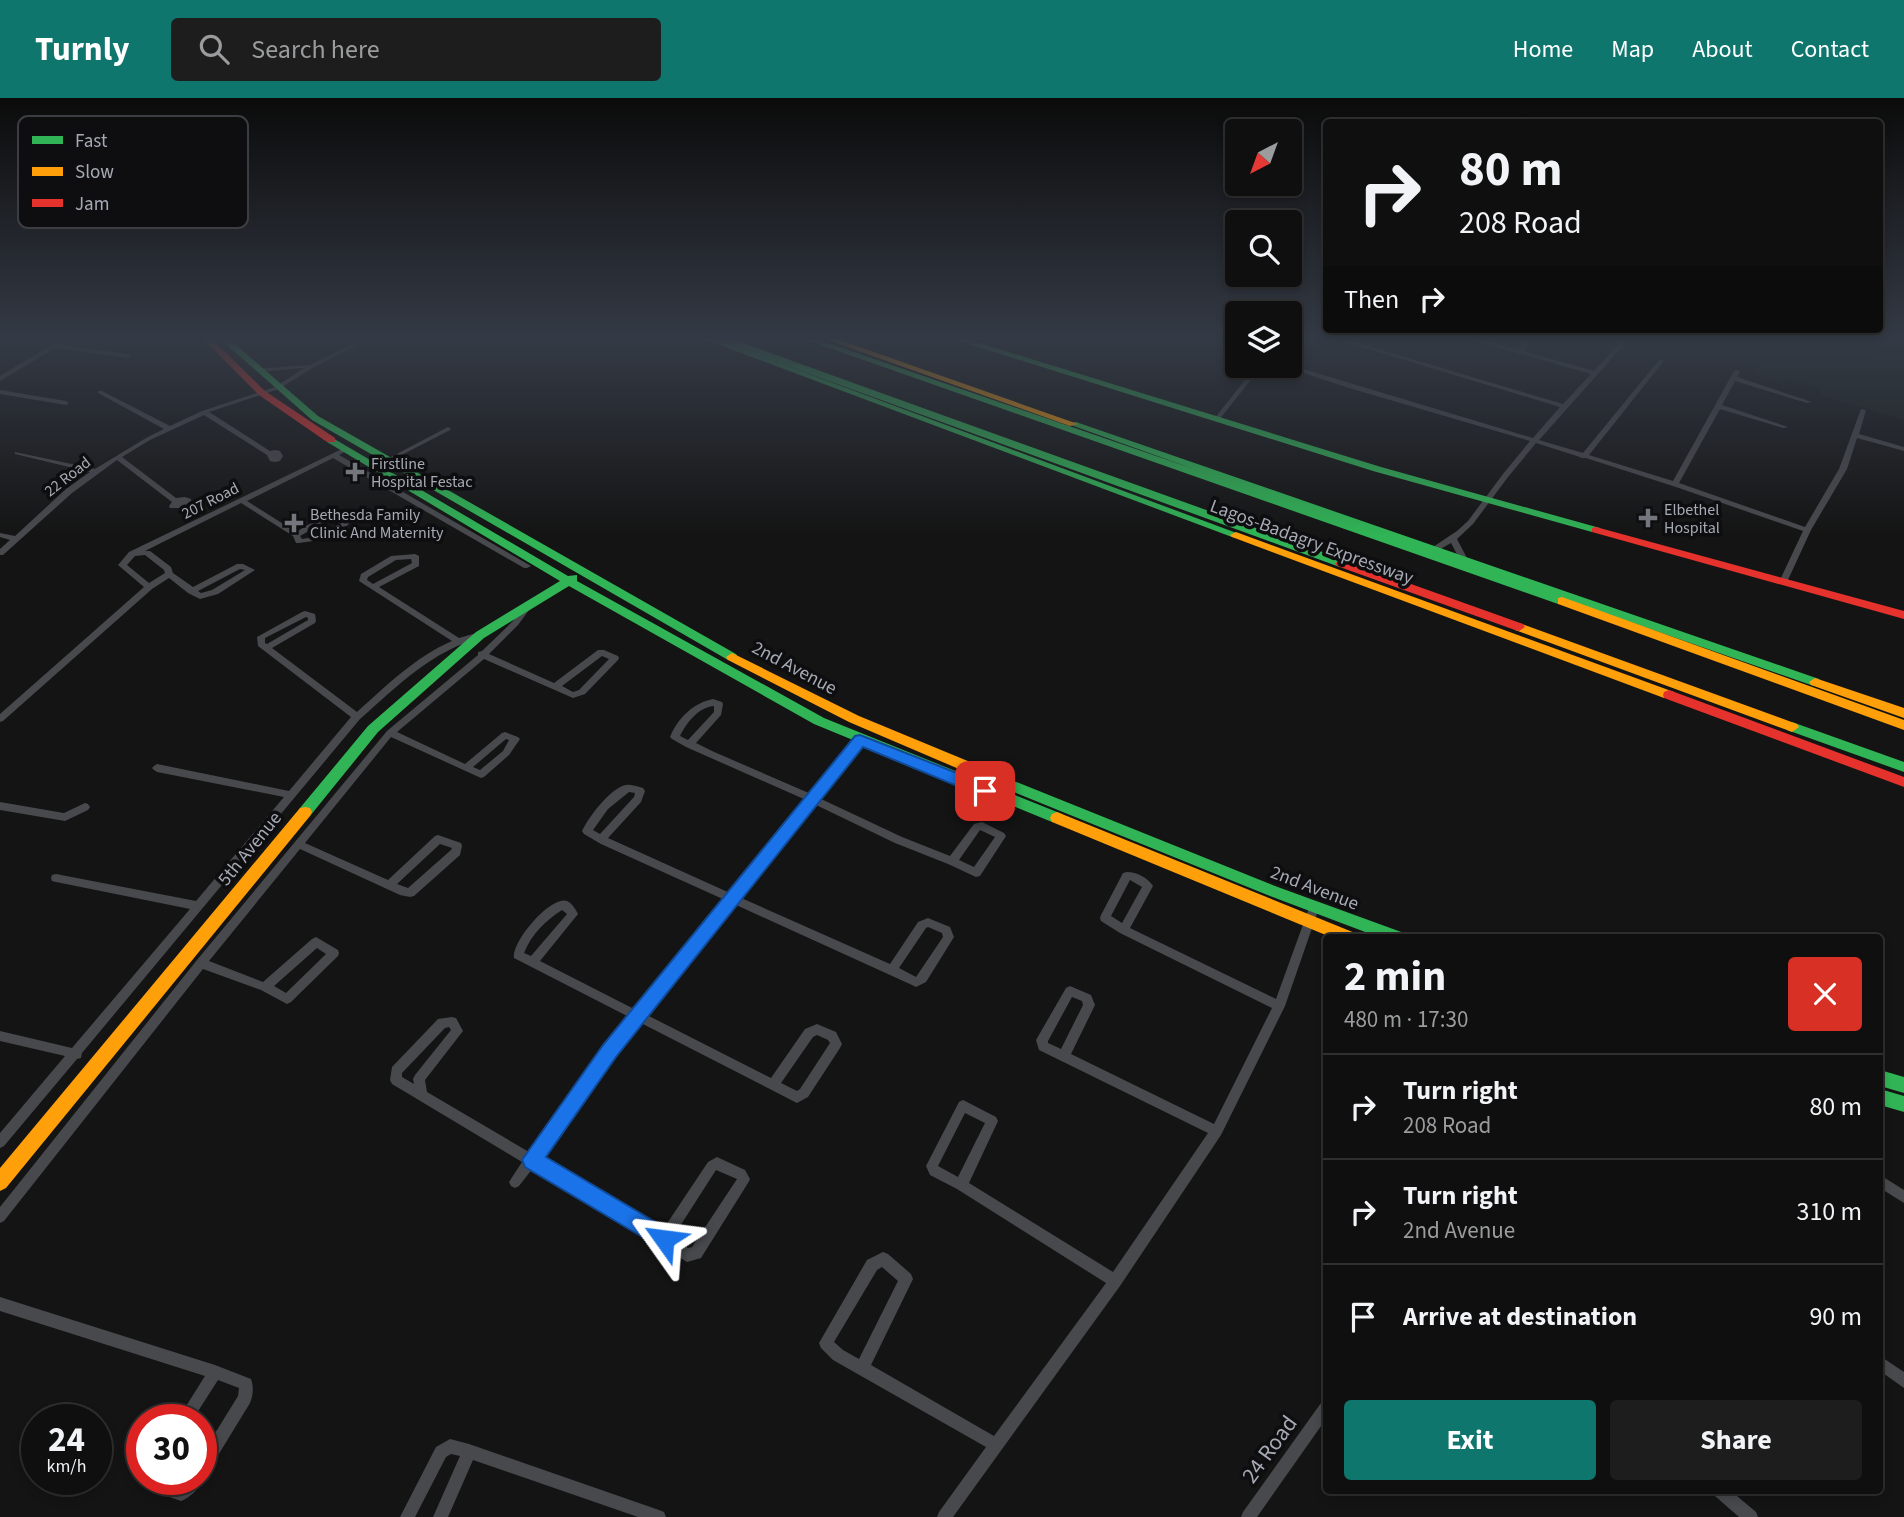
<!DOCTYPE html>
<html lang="en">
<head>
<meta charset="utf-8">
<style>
  :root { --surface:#0f0f0f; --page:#1d1d1d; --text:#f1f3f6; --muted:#9b9c9e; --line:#2f2f2f; --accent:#0f766e }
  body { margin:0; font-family:"Source Sans 3",sans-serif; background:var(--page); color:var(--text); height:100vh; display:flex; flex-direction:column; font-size:26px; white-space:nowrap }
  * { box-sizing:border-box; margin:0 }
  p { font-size:23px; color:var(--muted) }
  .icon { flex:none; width:38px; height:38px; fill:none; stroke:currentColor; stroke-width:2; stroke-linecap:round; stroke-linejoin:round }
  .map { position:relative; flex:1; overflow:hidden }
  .panel { position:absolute; left:1323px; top:836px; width:560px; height:560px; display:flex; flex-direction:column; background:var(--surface); border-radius:7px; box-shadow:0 4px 10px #0003,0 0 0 2px var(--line) }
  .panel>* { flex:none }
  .hud { position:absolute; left:1323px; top:21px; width:560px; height:214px; border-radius:7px; box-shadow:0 4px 10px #0003,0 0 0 2px var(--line); background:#0f0f0f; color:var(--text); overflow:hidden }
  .needle { width:46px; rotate:221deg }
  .fabs { position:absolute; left:1225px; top:21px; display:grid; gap:14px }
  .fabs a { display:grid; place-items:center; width:77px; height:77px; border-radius:7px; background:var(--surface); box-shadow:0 4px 10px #0003,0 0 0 2px var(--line); font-size:35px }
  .speed { position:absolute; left:21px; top:1306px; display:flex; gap:14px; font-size:35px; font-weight:700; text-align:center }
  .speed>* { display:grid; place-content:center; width:91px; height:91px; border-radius:50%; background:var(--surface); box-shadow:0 4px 10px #0003,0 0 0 2px var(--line); line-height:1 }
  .speed small { font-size:18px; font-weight:400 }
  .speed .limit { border:10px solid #d22; background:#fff; color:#111 }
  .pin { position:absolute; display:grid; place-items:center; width:60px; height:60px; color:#fff; margin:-30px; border-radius:14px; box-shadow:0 4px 10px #0006 }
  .me { position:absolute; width:77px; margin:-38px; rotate:301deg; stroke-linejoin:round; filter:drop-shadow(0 0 5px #0008) }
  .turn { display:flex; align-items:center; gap:24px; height:147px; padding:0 21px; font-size:32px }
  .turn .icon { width:91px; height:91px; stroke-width:2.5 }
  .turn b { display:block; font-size:49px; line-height:60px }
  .then { display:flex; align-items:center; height:66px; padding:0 21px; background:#0003; gap:14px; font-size:26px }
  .round { display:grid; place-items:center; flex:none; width:74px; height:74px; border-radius:7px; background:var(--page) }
  .overview { display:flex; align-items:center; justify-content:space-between; height:119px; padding:0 21px }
  h1 { font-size:42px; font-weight:700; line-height:52px }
  .cta { display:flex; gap:14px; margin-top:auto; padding:14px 21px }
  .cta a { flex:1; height:80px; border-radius:7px; background:var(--accent); color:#fff; font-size:28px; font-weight:700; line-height:80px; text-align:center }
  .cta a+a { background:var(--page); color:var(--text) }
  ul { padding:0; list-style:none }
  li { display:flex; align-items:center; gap:21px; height:105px; padding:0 21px; border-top:2px solid var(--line) }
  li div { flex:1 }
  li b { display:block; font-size:26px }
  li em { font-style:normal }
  header { display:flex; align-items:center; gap:42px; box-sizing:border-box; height:98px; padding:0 35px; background:var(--accent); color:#fff }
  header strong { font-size:33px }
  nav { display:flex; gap:38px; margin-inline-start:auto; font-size:24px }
  .search { width:490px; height:63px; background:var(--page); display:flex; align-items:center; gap:18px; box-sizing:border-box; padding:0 24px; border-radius:7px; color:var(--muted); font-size:26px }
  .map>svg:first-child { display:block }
  .green { fill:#191e1a }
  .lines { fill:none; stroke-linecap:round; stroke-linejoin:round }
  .street { fill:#48494d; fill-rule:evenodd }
  .fast { fill:#30b455; fill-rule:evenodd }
  .slow { fill:#ff9f0a; fill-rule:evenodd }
  .jam { fill:#e5322d; fill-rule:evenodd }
  .route { fill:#1a73e8; stroke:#114b97; stroke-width:2 }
  .poi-dot { fill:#73767c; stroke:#0e0e10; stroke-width:2.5 }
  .labels { text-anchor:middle; stroke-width:7; stroke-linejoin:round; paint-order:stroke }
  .far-poi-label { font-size:16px; fill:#a6aab4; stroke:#0e0e10; text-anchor:start }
  .far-street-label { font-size:16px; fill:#a6aab4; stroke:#0e0e10 }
  .street-label { font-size:19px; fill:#a6aab4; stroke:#0e0e10 }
  .near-street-label { font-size:23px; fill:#a6aab4; stroke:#0e0e10 }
  .key { fill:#0e0e10; stroke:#3c3d41; stroke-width:2 }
  .key-label { font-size:19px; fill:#a6aab4 }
</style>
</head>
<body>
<header>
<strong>Turnly</strong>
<div class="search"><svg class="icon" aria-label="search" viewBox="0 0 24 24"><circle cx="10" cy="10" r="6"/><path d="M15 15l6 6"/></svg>Search here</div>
<nav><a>Home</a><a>Map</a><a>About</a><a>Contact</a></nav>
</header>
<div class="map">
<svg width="1904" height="1419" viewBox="0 0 1904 1419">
  <rect width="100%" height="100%" fill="#141414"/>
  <path class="green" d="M1725 240H1817L1904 261V322L1820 297V290L1785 281 1781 286 1753 275 1754 263 1732 254 1730 243Z"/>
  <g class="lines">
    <g class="street">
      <path d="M63 240H70L60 247 129 256 132 258 129 260 55 250 0 283V278Z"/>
      <path d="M364 240H371L314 269 279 291 209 314 270 353 275 352 280 353 283 358 280 363 275 364 270 363 267 357 204 317 150 342 122 359 176 400 185 399 191 401V405L181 410H170L169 408 172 404 117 362 72 395 3 457H0V451L10 442 0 439V435L15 438 66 391 90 374 15 356V354L95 371 146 340 164 331 98 295V293H102L170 328 202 313 275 289 304 270 258 274 255 272 256 271 310 267Z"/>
      <path d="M1332 240H1341L1563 306 1591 276 1465 240H1474L1518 252 1527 240H1533L1523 253 1594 273 1624 240H1630L1539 342 1583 355 1659 262H1663V264L1589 357 1673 383 1734 273 1739 272 1740 273 1737 279 1812 304 1807 305 1735 283 1722 307 1788 329 1783 330 1720 311 1679 385 1805 429 1839 371 1861 311 1866 312 1859 336 1904 349V353L1857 340 1847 371 1811 432 1787 484 1783 487 1779 484 1803 433 1676 389 1586 360H1581L1580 359 1536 345 1508 379 1473 426 1457 441 1468 462 1464 464 1460 462 1451 445 1437 453H1431L1430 451 1457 433 1468 423 1503 376 1530 343 1349 290 1283 268 1290 267 1533 340 1560 309Z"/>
      <path d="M1256 268H1262L1218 323H1214V321Z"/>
      <path d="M0 292 66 303 69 305 66 307 0 296Z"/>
      <path d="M448 329 451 331 450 332 392 362 387 361Z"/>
      <path d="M346 349 349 351 348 352 339 357 531 468 527 470H524L333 360 247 403 296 434C313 424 329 413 349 418L350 420 348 427 320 442 299 445H296L293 438 241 405 145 453H150L171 469 173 475 193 489 237 466H243L255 472 218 496 200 501 188 495 169 480 152 491 3 623 0 624V616L144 489 118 467 129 454ZM334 421H342L341 424 315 439 302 441 300 438 323 425ZM145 457 164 472 165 475 149 485 127 467 135 458ZM240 471 245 472 212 492 201 495 198 493Z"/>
      <path d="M415 456 419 458V468L379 489 459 540 480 534 483 535 484 537 483 539C431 553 399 587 360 621L82 955 81 960 77 961 4 1048 0 1050V1035L65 958 0 943V933L72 950 190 811 56 784 52 783 51 780 52 777 56 776 196 803 284 699 157 674 154 672 152 670 154 668 157 666 289 693 351 619 258 548 257 539 302 514 305 513 315 516 316 523 315 525 272 550 357 614C386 588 415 559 452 543L359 483 361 476 391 458ZM411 461 412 465 373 486 367 482 368 479 396 462ZM306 519 308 520V522L267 546 265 545V540Z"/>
      <path d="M528 505 532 508 518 527 489 556 554 585 598 552H604L618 558 619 560 618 562 585 596 573 600 484 561 397 634 465 666 502 635 505 634 518 639 520 641 509 657 484 679 481 680 391 639 305 745 388 782 435 738 438 737 461 745 462 748 460 757 414 798 410 799 400 797 300 751 209 863 263 884 312 841 316 839 338 852 339 855 338 858 291 904 287 906 261 892 203 871 4 1123 0 1125V1109L197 862 387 633 478 557V554L482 553 513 523 525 506ZM602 558 609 561 579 592 573 594 562 588ZM506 641 509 642 503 653 480 672 473 669ZM440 746 452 750 451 752 408 790 397 786ZM317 850 326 856 286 895 274 888Z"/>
      <path d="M713 601 722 604 723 606 721 617 696 645 712 653 811 696 857 640H863L865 642 863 644 819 700 902 739 950 758 974 726 982 724 1004 735 1006 738 980 778 976 779 948 766 895 745 814 706 739 799 890 866 918 824 928 820 950 829 954 839 926 884 916 889 912 887 734 806 645 916 771 980 805 931 817 926 836 934 842 946 840 950 808 999 797 1005 793 1003 639 924 613 957 539 1060 662 1133 708 1064 717 1059 745 1072 750 1081 748 1085 701 1160 687 1164 533 1070 519 1088 515 1090 511 1088 509 1084 522 1064 392 986 390 982 392 969 438 921 452 919 456 920 463 933 425 982 427 994 529 1054 605 949 629 919 514 860C511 844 551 797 567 803 572 805 576 812 578 816L540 863 636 912 725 802 601 746 584 736 582 733C589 719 610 690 626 687 632 686 638 689 643 690L645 693 641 704 608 740 730 795 806 702 686 649 672 641 670 639C678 620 693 605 713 601ZM714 608V614L688 642 680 638C687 624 699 609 714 608ZM629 694 635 695 634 699 600 736 593 732 608 711ZM980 732 995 739 974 769 959 762ZM562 812 567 816 531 858 524 855C531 837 546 822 562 812ZM928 829 942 835 943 839 916 879 899 870 926 830ZM449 929 451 932 415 977 413 981 414 986 402 979V975L445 930ZM817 937 828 942 830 945 800 991 797 993 781 985 813 939ZM716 1072 737 1081 692 1149 688 1150 673 1139Z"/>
      <path d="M0 704 64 715 85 705 88 706 90 709 88 712 65 723 0 712Z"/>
      <path d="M1127 774C1137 774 1148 780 1153 788L1130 830 1276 901 1309 810 1310 807 1314 806 1318 807 1319 810 1285 908 1221 1037 1120 1188 953 1419H937L939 1414 986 1349 833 1262 821 1250 819 1245 867 1162 883 1154 888 1156 911 1176 913 1181 871 1267 994 1338 1106 1185 957 1091 930 1077 926 1068 959 1004 963 1002 967 1004 996 1019 998 1023 969 1085 1113 1174 1208 1035 1039 952 1036 942 1066 890 1070 888 1091 897 1095 907 1071 956 1214 1026 1272 910 1120 835 1101 823 1100 820 1101 817 1123 775ZM1130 782 1142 789 1122 825 1111 818ZM1072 899 1082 903 1083 907 1061 951 1048 945V943ZM965 1015 985 1025 958 1079 938 1068ZM882 1169 898 1183 859 1261 843 1252 834 1244 877 1172Z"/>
      <path d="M1880 1077 1904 1092V1105L1880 1090Z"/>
      <path d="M0 1199 215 1267 251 1281C254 1289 253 1298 250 1305L206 1377 202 1379 203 1381C200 1390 190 1400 181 1403L150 1392 144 1381H160L179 1388 186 1381H201V1358L238 1298 239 1290 218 1282 193 1321H178L205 1278 0 1213Z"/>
      <path d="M1880 1258 1904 1274V1290L1880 1273Z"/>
      <path d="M1326 1303V1321L1257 1419H1241L1243 1414 1321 1305Z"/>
      <path d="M450 1341 469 1346 659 1412 664 1414 666 1419H638L473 1362 448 1419H433L460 1358 451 1356 446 1359 415 1419H400L436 1349Z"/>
      <path d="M1713 1393H1731L1756 1414 1758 1419H1739L1715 1398Z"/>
    </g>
    <g class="fast">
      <path d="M219 240H228L318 318 736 556 738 559 736 562H728L312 322Z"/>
      <path d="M701 240 718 242 717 240H729L1345 462 1347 465 1341 469 1337 468 747 253 1242 437 1236 440 1232 439Z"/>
      <path d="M801 240H813L1194 371 1068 326 1076 324 1819 581 1821 584 1815 588 1811 587 1567 502 1566 506H1558Z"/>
      <path d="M950 240H963L1381 369 1600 430 1601 432 1600 434H1592L1373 373Z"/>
      <path d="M331 339 568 478 577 477V483L824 620 1062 716 1064 720 1062 724H1052L814 626 569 488 484 540 378 634 310 718H300L298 714 300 710 368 628 476 534 560 483 327 344V340Z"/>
      <path d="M1792 624 1904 664V674L1787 632 1785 629Z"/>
      <path d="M999 677 1275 788 1404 835 1407 840H1381L1265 796 994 686 992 682 994 678Z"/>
      <path d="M1880 972 1904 979V995L1880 988Z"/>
      <path d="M1880 991 1904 998V1014L1880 1007Z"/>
    </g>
    <g class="slow">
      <path d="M822 240H834L1078 326 1070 328Z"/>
      <path d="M1236 434 1674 594 1675 597 1674 600H1664L1232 439 1230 437Z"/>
      <path d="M1562 499 1904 622V632L1558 506V500Z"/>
      <path d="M1519 525 1797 626 1799 629 1792 634 1787 632 1515 532 1513 529Z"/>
      <path d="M732 555 859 618 1004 678 1006 682 1004 686H994L849 624 728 562 726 559Z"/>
      <path d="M1815 580 1904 610V620L1811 587 1809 584Z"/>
      <path d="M305 709 310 710 312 714 310 718 6 1090 0 1093V1070L300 710Z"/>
      <path d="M1057 714 1355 835 1358 840H1333L1052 724 1050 720 1052 716Z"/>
    </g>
    <g class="jam">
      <path d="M202 240H211L265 293 335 340V344H327L259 297Z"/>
      <path d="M1596 429 1904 513V521L1592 434V430Z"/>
      <path d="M1341 461 1523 526 1525 529 1519 533 1515 532 1337 468 1335 465Z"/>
      <path d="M1669 592 1904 679V689L1664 600 1663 597 1664 594Z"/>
    </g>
  </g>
  <linearGradient id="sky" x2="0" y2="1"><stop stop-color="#0b0b0b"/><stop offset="0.55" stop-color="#343a45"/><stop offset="1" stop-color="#343a45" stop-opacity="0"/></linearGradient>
  <rect width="1904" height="438" fill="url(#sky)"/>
  <path class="route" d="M860 637 990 688 993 693 990 697H979L863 649 616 959 546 1059 672 1134 675 1141 672 1149 664 1152 525 1069 522 1062 603 947 855 638Z"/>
  <g class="poi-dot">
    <path d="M351.5 363.5h7v7h7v7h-7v7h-7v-7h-7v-7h7z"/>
    <path d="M1644.5 409.5h7v7h7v7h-7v7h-7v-7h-7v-7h7z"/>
    <path d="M290.5 414.5h7v7h7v7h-7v7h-7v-7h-7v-7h7z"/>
  </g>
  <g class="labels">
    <g class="far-poi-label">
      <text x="371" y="371">Firstline<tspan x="371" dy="18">Hospital Festac</tspan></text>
      <text x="1664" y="417">Elbethel<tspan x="1664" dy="18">Hospital</tspan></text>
      <text x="310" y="422">Bethesda Family<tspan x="310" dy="18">Clinic And Maternity</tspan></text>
    </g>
    <g class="far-street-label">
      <text transform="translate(67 378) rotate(-38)" y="6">22 Road</text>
      <text transform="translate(210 402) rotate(-27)" y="6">207 Road</text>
    </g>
    <g class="street-label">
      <text transform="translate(1312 443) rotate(20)" y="7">Lagos-Badagry Expressway</text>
      <text transform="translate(795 569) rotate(28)" y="7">2nd Avenue</text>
      <text transform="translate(249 750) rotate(-51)" y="7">5th Avenue</text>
      <text transform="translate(1315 789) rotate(21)" y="7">2nd Avenue</text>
    </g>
    <g class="near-street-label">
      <text transform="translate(1269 1351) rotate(-54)" y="8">24 Road</text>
    </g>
  </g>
  <rect x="18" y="18" width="230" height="112" rx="10" class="key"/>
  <rect x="32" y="38" width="31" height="8" fill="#30b455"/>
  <rect x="32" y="69" width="31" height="9" fill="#ff9f0a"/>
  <rect x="32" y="101" width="31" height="8" fill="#e5322d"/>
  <g class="key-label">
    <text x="75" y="49">Fast</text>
    <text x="75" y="80">Slow</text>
    <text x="75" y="112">Jam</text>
  </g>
</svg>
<div class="fabs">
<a><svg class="needle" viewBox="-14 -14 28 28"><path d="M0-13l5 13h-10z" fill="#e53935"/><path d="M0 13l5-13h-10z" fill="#9b9c9e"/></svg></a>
<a><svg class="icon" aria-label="search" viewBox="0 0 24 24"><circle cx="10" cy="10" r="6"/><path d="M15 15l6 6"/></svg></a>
<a><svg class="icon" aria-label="layers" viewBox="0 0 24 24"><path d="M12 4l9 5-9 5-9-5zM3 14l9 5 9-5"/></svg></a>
</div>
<div class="speed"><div>24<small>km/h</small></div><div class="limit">30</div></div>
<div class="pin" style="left:985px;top:693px;background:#d93025"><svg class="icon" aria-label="arrive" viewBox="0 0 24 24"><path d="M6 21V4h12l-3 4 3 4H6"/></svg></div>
<svg class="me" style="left:664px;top:1141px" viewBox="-20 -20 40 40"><path d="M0-17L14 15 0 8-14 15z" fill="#1a73e8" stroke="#fff" stroke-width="4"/></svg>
<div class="hud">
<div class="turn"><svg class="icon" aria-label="right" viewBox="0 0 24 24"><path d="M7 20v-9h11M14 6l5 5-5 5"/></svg><div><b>80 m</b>208 Road</div></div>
<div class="then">Then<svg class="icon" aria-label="right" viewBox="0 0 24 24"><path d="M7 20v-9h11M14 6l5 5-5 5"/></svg></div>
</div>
<section class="panel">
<div class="overview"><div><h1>2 min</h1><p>480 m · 17:30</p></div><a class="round" style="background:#d93025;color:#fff"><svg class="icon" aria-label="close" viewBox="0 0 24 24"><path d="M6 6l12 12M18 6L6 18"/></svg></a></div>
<ul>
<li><svg class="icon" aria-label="right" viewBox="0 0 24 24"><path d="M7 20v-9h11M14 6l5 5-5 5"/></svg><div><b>Turn right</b><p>208 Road</p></div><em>80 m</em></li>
<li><svg class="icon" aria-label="right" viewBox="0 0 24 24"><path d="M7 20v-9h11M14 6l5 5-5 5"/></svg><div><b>Turn right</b><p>2nd Avenue</p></div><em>310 m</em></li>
<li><svg class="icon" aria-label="arrive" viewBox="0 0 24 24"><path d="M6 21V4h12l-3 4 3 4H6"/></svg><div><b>Arrive at destination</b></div><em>90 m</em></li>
</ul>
<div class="cta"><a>Exit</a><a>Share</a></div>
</section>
</div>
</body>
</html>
